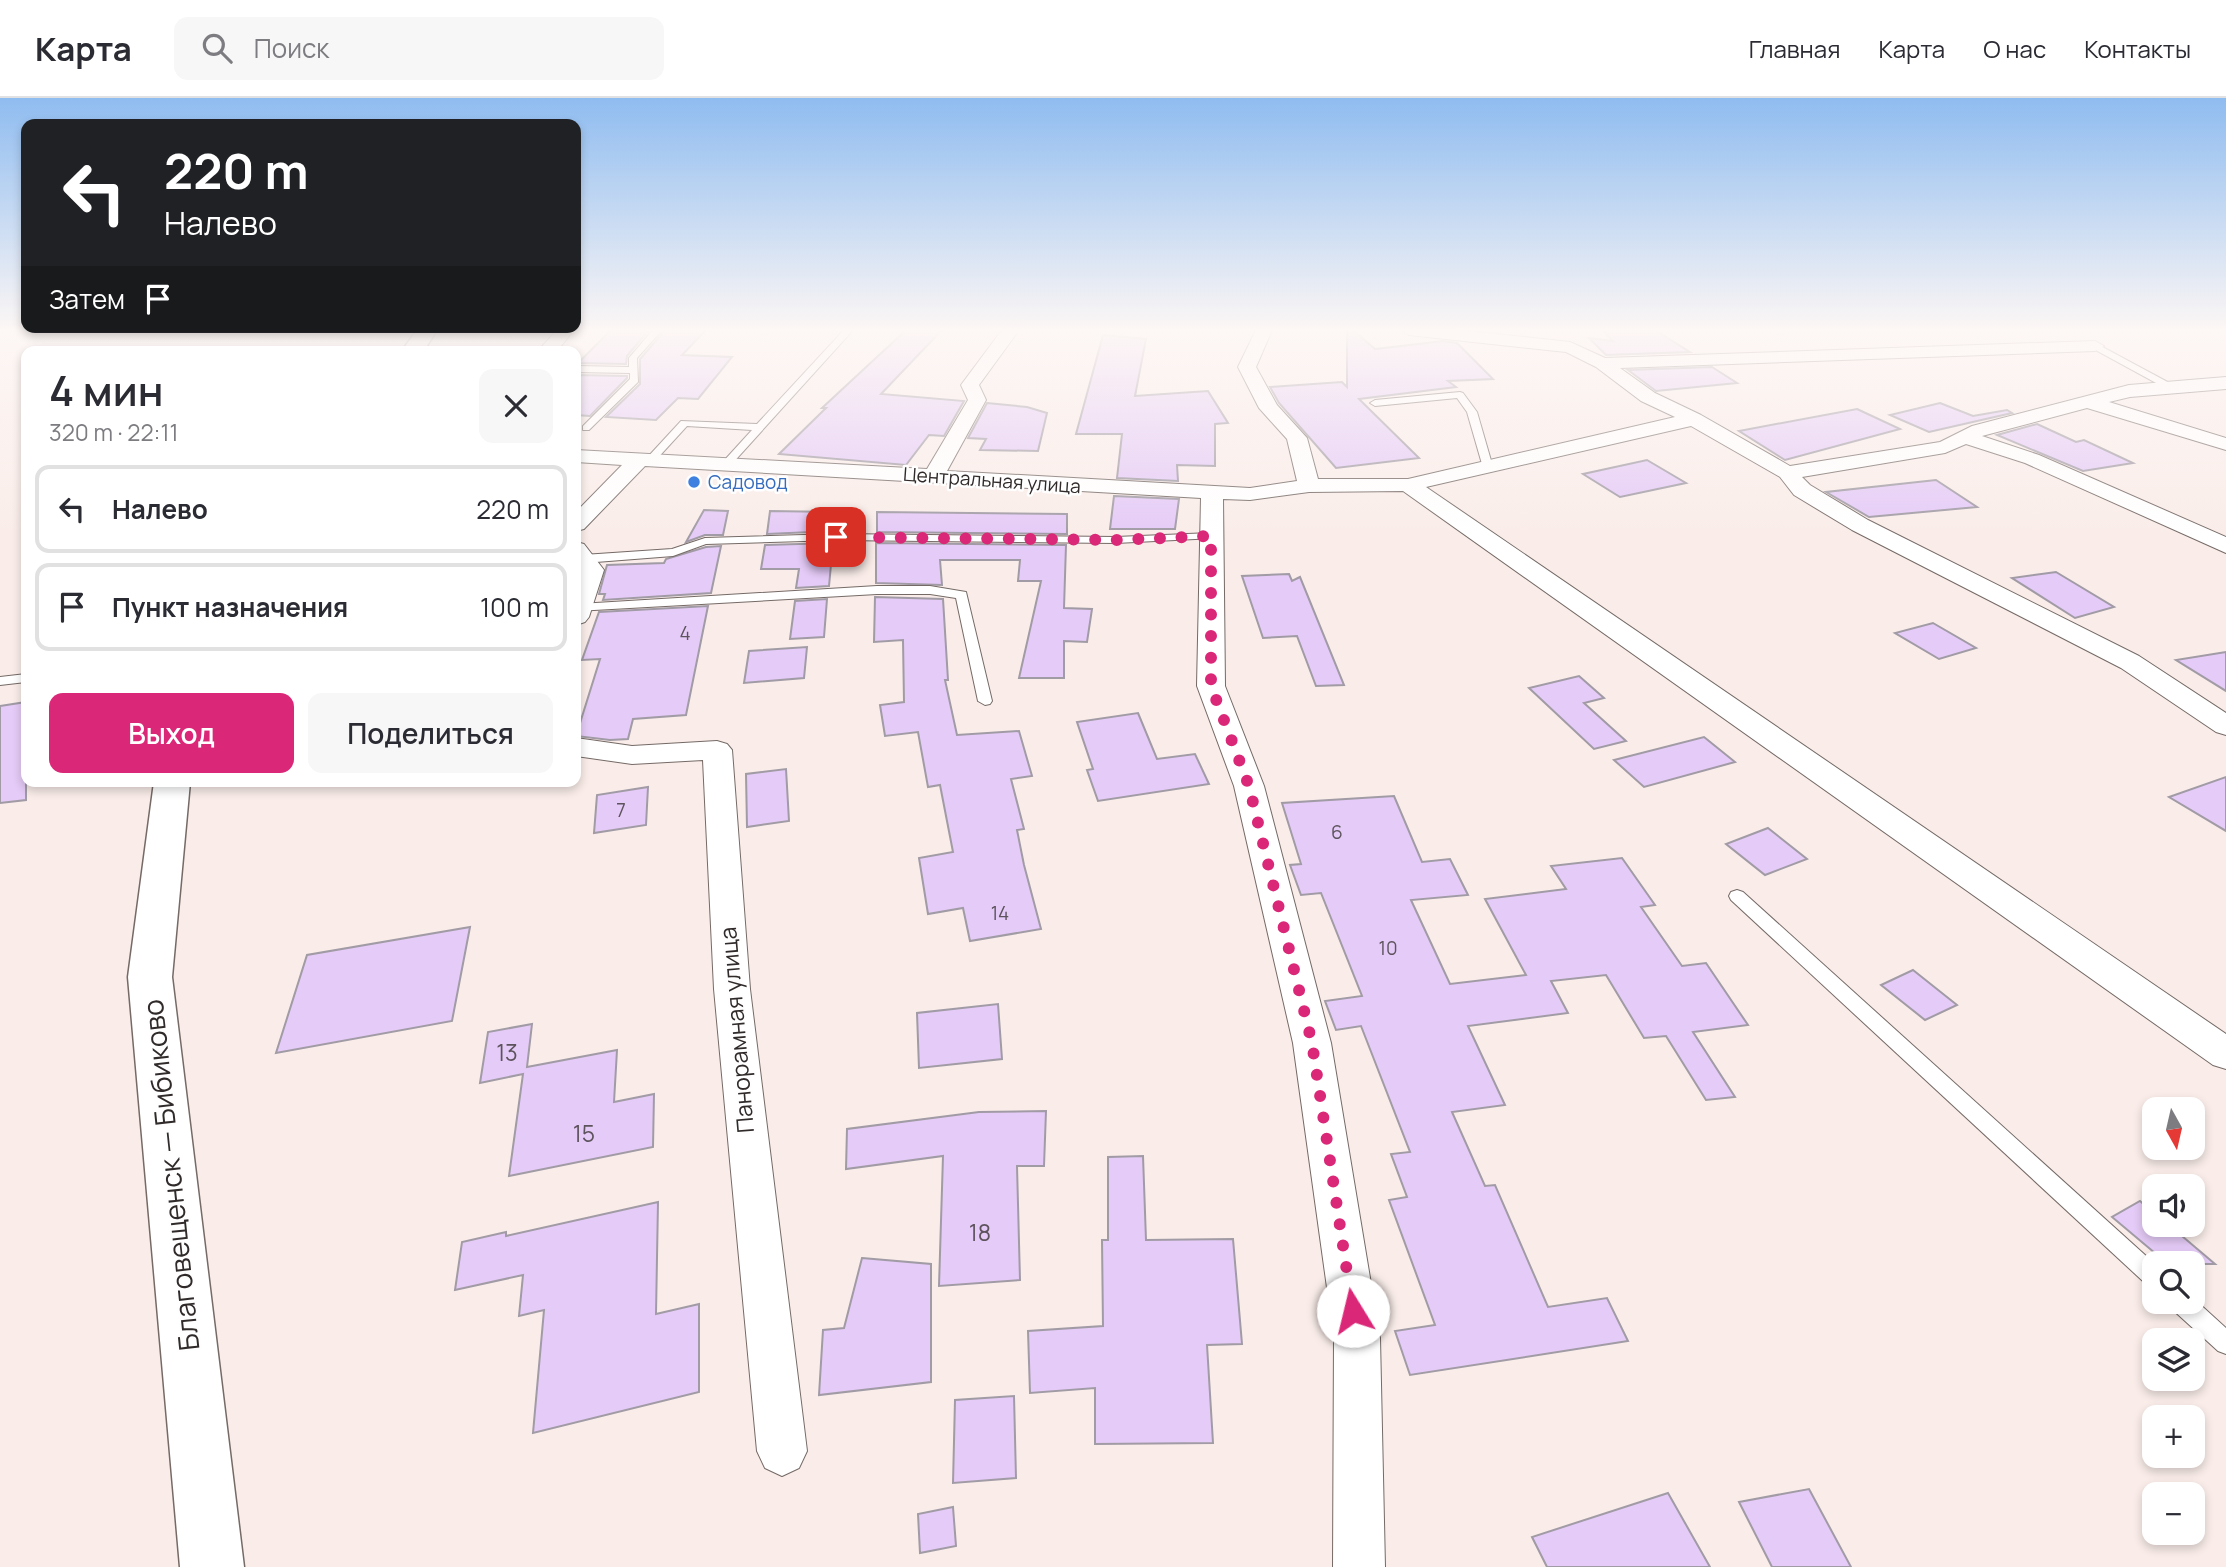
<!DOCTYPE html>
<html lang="ru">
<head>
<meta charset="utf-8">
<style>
  :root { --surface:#fff; --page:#f7f7f7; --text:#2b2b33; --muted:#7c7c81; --line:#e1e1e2; --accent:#db2777 }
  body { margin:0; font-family:Manrope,sans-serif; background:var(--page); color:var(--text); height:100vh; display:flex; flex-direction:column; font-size:26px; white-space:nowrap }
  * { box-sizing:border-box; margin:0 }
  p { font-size:23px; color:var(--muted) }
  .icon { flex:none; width:38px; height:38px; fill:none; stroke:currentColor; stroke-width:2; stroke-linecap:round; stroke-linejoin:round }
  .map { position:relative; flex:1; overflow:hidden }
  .side { position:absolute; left:21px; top:248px; width:560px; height:441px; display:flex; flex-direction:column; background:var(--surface); border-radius:14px; box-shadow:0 4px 10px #0003 }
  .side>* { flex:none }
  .guide { position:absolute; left:21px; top:21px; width:560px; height:214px; border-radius:14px; box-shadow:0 4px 10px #0003; background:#202124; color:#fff; overflow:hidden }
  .needle { width:46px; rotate:172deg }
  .controls { position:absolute; left:2142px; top:999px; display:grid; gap:14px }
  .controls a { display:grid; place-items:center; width:63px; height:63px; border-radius:14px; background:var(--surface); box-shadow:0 4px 10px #0003; font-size:35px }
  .pin { position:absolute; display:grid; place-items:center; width:60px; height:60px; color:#fff; margin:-30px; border-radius:14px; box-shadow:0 4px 10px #0006 }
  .me { position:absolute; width:77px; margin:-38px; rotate:351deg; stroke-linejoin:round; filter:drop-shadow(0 0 5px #0008) }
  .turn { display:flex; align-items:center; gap:24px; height:147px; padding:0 28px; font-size:32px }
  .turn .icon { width:91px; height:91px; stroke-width:2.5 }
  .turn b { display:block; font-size:49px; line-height:60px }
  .then { display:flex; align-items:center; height:66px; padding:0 28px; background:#0003; gap:14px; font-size:26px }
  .round { display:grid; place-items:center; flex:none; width:74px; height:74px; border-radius:14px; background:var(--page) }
  .summary { display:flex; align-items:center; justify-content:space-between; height:119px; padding:0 28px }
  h1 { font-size:42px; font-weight:600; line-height:52px }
  .primary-button { display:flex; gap:14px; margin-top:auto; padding:14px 28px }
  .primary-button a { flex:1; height:80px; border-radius:14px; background:var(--accent); color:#fff; font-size:28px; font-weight:600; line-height:80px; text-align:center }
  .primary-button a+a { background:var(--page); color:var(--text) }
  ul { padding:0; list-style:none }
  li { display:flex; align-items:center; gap:21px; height:88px; margin:0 14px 10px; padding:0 14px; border:4px solid var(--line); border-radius:14px }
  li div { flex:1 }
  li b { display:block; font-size:26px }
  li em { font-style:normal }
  header { display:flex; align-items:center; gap:42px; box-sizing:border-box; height:98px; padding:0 35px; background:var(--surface); border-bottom:2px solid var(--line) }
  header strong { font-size:33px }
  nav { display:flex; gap:38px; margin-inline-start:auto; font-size:24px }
  .search { width:490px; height:63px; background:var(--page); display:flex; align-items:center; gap:18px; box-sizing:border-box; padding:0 24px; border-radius:14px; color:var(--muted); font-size:26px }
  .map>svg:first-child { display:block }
  .building { fill:#e5cbf7; stroke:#a19ba5; stroke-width:2 }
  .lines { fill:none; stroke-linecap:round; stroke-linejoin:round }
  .service-casing { stroke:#756a66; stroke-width:2 }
  .minor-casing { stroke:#756a66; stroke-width:2 }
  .primary-casing { stroke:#756a66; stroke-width:3 }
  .service { fill:#fff; fill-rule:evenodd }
  .minor { fill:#fff; fill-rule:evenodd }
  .primary { fill:#fff; fill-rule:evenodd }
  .route { stroke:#db2777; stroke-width:12; stroke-dasharray:0 21.6 }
  .shop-dot { fill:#3f7fe0; stroke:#fefefe; stroke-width:2.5 }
  .labels { text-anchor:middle; stroke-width:5; stroke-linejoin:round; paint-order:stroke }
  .far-street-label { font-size:19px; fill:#302b2a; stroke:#fefefe }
  .far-shop-label { font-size:19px; fill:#366cbe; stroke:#fefefe; text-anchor:start }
  .number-label { font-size:19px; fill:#5d535d }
  .street-label { font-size:23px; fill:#302b2a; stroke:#fefefe }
  .near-number-label { font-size:23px; fill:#5d535d }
  .near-street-label { font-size:28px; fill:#302b2a; stroke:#fefefe }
</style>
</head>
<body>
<header>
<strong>Карта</strong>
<div class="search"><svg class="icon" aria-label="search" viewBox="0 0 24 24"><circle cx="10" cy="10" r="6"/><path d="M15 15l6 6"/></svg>Поиск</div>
<nav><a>Главная</a><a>Карта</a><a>О нас</a><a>Контакты</a></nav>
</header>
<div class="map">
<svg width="2226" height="1469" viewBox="0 0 2226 1469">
  <rect width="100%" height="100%" fill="#faede9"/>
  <g class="building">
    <path d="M611 232H649L627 258 626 266 578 265Z"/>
    <path d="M665 232H706L682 257 732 259 698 301 678 300 656 322 606 319 640 286V261Z"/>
    <path d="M906 232H942L881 296 964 303 944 338 929 337 906 367 779 356 826 310H822Z"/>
    <path d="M1347 232H1353L1375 251 1443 243 1457 245 1493 281 1448 283 1456 289 1359 301 1419 360 1336 370 1279 305 1270 289 1342 284 1347 289Z"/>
    <path d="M1602 232H1655L1690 254 1606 257 1589 240 1613 243Z"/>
    <path d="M1103 237 1146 241 1135 298 1208 293 1228 325 1215 326V368L1177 367 1178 383 1117 380 1122 336H1076Z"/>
    <path d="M1712 269 1737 285 1656 293 1628 272Z"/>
    <path d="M576 277 627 278V280L590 318 576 317Z"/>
    <path d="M987 305 1027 309 1047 315 1038 353 980 352 986 341 968 340Z"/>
    <path d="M1940 305 1973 318 2007 312 2012 315 1929 334 1890 317Z"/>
    <path d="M1857 311 1900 331 1785 362 1739 333Z"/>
    <path d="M2037 326 2076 344 2084 342 2133 365 2083 373 1997 337Z"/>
    <path d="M1647 362 1686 385 1620 399 1583 376Z"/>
    <path d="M1936 382 1977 409 1869 419 1826 394Z"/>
    <path d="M1114 398 1179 401 1175 431H1110Z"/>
    <path d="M704 412 728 413 723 437H705L686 444Z"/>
    <path d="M770 413 836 414 834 433 767 436Z"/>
    <path d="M877 414 1067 416V436L877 434Z"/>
    <path d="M833 445 829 488 796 490 799 471H761L765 447Z"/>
    <path d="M876 445 1066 447 1064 510 1092 511 1087 544 1064 543V580H1019L1041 483H1018L1020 462H940L942 487 876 485Z"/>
    <path d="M721 448 711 495 603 502 605 496H599L607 467 664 465 666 461 706 449Z"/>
    <path d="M2056 474 2114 509 2075 520 2012 480Z"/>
    <path d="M1289 476 1292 483 1300 479 1344 587 1316 588 1297 538 1263 540 1242 478Z"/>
    <path d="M875 499 943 501 948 582H945L957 637 1019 633 1032 678 1011 681 1024 731 1017 732 1024 767 1041 831 970 843 963 810 928 816 919 760 953 754 940 687 928 689 918 634 885 638 880 607 904 604 903 542 874 544Z"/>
    <path d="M827 501 824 539 790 541 795 503Z"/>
    <path d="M708 508 686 617 633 621 628 641 610 642 576 638 600 561 582 562 599 514Z"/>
    <path d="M1933 525 1976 550 1939 561 1895 535Z"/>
    <path d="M807 549 804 580 744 585 749 553Z"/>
    <path d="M2226 554V593L2176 562Z"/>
    <path d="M1579 578 1604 600 1584 605 1626 643 1594 651 1529 590Z"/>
    <path d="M26 604V702L0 705V608Z"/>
    <path d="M1138 615 1157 661 1195 656 1209 686 1098 703 1087 672 1093 671 1077 624Z"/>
    <path d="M1704 639 1735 664 1644 689 1614 662Z"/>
    <path d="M786 671 789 723 747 729 746 676Z"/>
    <path d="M2226 679V733L2169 699Z"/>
    <path d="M648 689 646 727 594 735 597 697Z"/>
    <path d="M1394 698 1422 764 1450 761 1468 797 1411 802 1450 886 1526 877 1485 801 1566 791 1551 768 1622 760 1655 807 1641 809 1682 868 1706 865 1748 927 1693 934 1735 999 1706 1002 1666 938 1644 940 1606 877 1551 883 1568 915 1468 928 1505 1007 1452 1014 1485 1088 1495 1087 1548 1209 1607 1200 1628 1243 1410 1277 1395 1233 1435 1227 1389 1102 1407 1099 1391 1056 1410 1054 1361 928 1336 932 1325 903 1362 898 1321 795 1301 797 1290 767 1301 766 1282 705Z"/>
    <path d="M1768 730 1807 761 1765 777 1726 746Z"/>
    <path d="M470 829 452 923 276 955 307 857Z"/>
    <path d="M1913 872 1957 907 1925 922 1881 887Z"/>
    <path d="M998 906 1002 961 919 970 917 915Z"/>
    <path d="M532 926 527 969 617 952 614 1004 654 996 653 1049 509 1078 523 976 480 985 488 934Z"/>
    <path d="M1046 1013 1044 1068H1017L1020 1182 939 1188 943 1058 846 1071 847 1031 979 1014Z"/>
    <path d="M1143 1058 1146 1142 1233 1141 1242 1246 1207 1247 1213 1345 1095 1346V1290L1030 1295 1028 1233 1103 1228 1102 1142H1108V1059Z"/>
    <path d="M2140 1103 2154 1115V1127H2169L2215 1166H2168L2112 1119Z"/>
    <path d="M658 1104 656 1216 699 1206V1294L533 1335 544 1212 519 1218 523 1177 455 1192 462 1144 506 1134V1138Z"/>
    <path d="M862 1160 931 1166V1284L819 1297 823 1232 844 1230Z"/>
    <path d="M1014 1298 1016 1380 953 1385 955 1302Z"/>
    <path d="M1809 1391 1851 1469H1772L1739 1404Z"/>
    <path d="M1668 1395 1710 1469H1547L1532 1439Z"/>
    <path d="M953 1409 956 1448 920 1455 918 1416Z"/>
  </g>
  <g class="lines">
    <defs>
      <g id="service">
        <path d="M653 232H662L637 260 638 284 589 332H583V328L630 281V275L576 274V268L629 269V260Z"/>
        <path d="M844 232H853L730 368 721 366 752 332 687 328 654 364 645 362 681 323 757 326Z"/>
        <path d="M2095 245 2175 288 2177 290 2169 292 2092 250 2091 248Z"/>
        <path d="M1460 294 1463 295 1477 314 1492 366 1491 368 1482 366 1467 314 1457 300 1375 308 1370 305 1375 302Z"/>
        <path d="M1211 435 1217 438 1215 440 1116 445 837 442 706 446 673 458 583 465 577 461 583 457 672 451 705 440 837 436 1116 439Z"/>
        <path d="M877 488H930L966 494 992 603 990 606 985 607 978 603 956 500 930 496H877L576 513V507L579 506Z"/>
        <path d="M26 576V584L0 587V579Z"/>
        <path d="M1737 792 1743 794 2155 1166 2154 1189 2146 1186 1731 802 1729 798 1731 794Z"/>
        <path d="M2193 1200 2226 1230V1256L2218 1253 2173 1212 2170 1204H2193Z"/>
      </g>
      <g id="minor">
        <path d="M557 232H574L556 254H537Z"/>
        <path d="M1002 232H1019L979 287 986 302 947 373 1250 390 1297 383 1287 341 1259 310 1238 269 1256 232H1272L1256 269 1277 307 1307 340 1318 381H1408L1675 319 1641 303 1596 269 1566 254 1409 237 1401 232H1458L1570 244 1605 260 2095 243 2104 248 2095 253 1620 270 1655 295 1701 317 1790 368 1940 344 1972 328 2129 287 2226 279V291L2130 299 2109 304 2226 340V352L2087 310 1982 338 2039 357 2226 439V455L2025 365 1966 346 1945 355 1802 379 1810 387 1868 422 2139 558 2226 615V637L2216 634 2121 570 1852 432 1794 397 1780 379 1691 328 1426 389 2226 936V971L2213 967 1403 393 1309 394 1250 402 1223 401 1225 588 1264 688 1331 945 1380 1240 1385 1469H1333L1334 1240 1293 945 1234 688 1197 588 1201 400 645 368 584 431 576 433V414L622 367 576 364V352L927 371 968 302 961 287Z"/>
        <path d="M576 444 584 446 604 472 589 519 585 524 576 527V484L580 472 576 467Z"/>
        <path d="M576 640 632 648 717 643 727 646 732 652 750 891 807 1353 799 1370 782 1378 765 1370 757 1353 714 891 703 662 632 666 576 658Z"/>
      </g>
      <g id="primary">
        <path d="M417 232H437L423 254H401Z"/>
        <path d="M154 684H190L172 879 244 1469H180L128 879Z"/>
      </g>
    </defs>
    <use href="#service" class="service-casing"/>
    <use href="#minor" class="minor-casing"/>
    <use href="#primary" class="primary-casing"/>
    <use href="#service" class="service"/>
    <use href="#minor" class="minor"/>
    <use href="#primary" class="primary"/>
  </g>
  <linearGradient id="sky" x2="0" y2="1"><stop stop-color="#8fbcf0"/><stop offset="0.53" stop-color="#fdf7f5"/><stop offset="1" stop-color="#fdf7f5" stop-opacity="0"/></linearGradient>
  <rect width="2226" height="438" fill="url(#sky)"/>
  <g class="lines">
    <path class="route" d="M836 439 1116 442 1211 438V588L1249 688 1312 945 1353 1213"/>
  </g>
  <circle class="shop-dot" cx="694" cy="384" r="7"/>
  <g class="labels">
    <g class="far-street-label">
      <text transform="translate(992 382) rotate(4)" y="7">Центральная улица</text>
    </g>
    <g class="far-shop-label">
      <text x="708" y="391">Садовод</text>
    </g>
    <g class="number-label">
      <text x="685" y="542">4</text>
      <text x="621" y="719">7</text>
      <text x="1337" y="741">6</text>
      <text x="1000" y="822">14</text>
      <text x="1388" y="857">10</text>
    </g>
    <g class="street-label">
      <text transform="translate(737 932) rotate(-95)" y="8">Панорамная улица</text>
    </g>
    <g class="near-number-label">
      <text x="507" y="963">13</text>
      <text x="584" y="1044">15</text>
      <text x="980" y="1143">18</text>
    </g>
    <g class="near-street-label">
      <text transform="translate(171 1077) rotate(-96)" y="10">Благовещенск — Бибиково</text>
    </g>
  </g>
</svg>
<div class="controls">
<a><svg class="needle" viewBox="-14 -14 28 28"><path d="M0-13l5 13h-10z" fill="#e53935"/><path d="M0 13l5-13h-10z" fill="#7c7c81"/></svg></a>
<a><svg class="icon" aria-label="sound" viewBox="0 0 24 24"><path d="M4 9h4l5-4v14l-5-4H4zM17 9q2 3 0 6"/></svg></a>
<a><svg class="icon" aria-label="search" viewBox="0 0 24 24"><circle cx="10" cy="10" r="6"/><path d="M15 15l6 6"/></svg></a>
<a><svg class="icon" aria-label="layers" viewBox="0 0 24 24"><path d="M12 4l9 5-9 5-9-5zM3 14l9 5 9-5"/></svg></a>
<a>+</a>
<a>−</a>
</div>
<div class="pin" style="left:836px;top:439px;background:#d93025"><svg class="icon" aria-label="arrive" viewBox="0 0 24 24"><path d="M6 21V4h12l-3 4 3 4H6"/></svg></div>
<svg class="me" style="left:1353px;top:1213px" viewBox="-20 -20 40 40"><circle r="19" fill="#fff"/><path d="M0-13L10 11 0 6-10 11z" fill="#db2777"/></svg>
<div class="guide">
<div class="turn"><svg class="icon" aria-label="left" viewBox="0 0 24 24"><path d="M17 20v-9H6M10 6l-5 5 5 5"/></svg><div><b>220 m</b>Налево</div></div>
<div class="then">Затем<svg class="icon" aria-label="arrive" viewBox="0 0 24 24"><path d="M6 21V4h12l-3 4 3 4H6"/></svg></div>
</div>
<section class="side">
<div class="summary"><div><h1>4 мин</h1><p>320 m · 22:11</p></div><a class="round"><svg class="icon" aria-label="close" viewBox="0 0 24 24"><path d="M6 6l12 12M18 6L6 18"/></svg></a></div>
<ul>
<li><svg class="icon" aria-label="left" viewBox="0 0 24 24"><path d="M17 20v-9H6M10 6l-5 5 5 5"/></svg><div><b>Налево</b></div><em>220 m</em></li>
<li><svg class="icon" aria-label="arrive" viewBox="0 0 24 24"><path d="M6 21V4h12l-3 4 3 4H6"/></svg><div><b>Пункт назначения</b></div><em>100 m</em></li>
</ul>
<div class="primary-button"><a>Выход</a><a>Поделиться</a></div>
</section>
</div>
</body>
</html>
